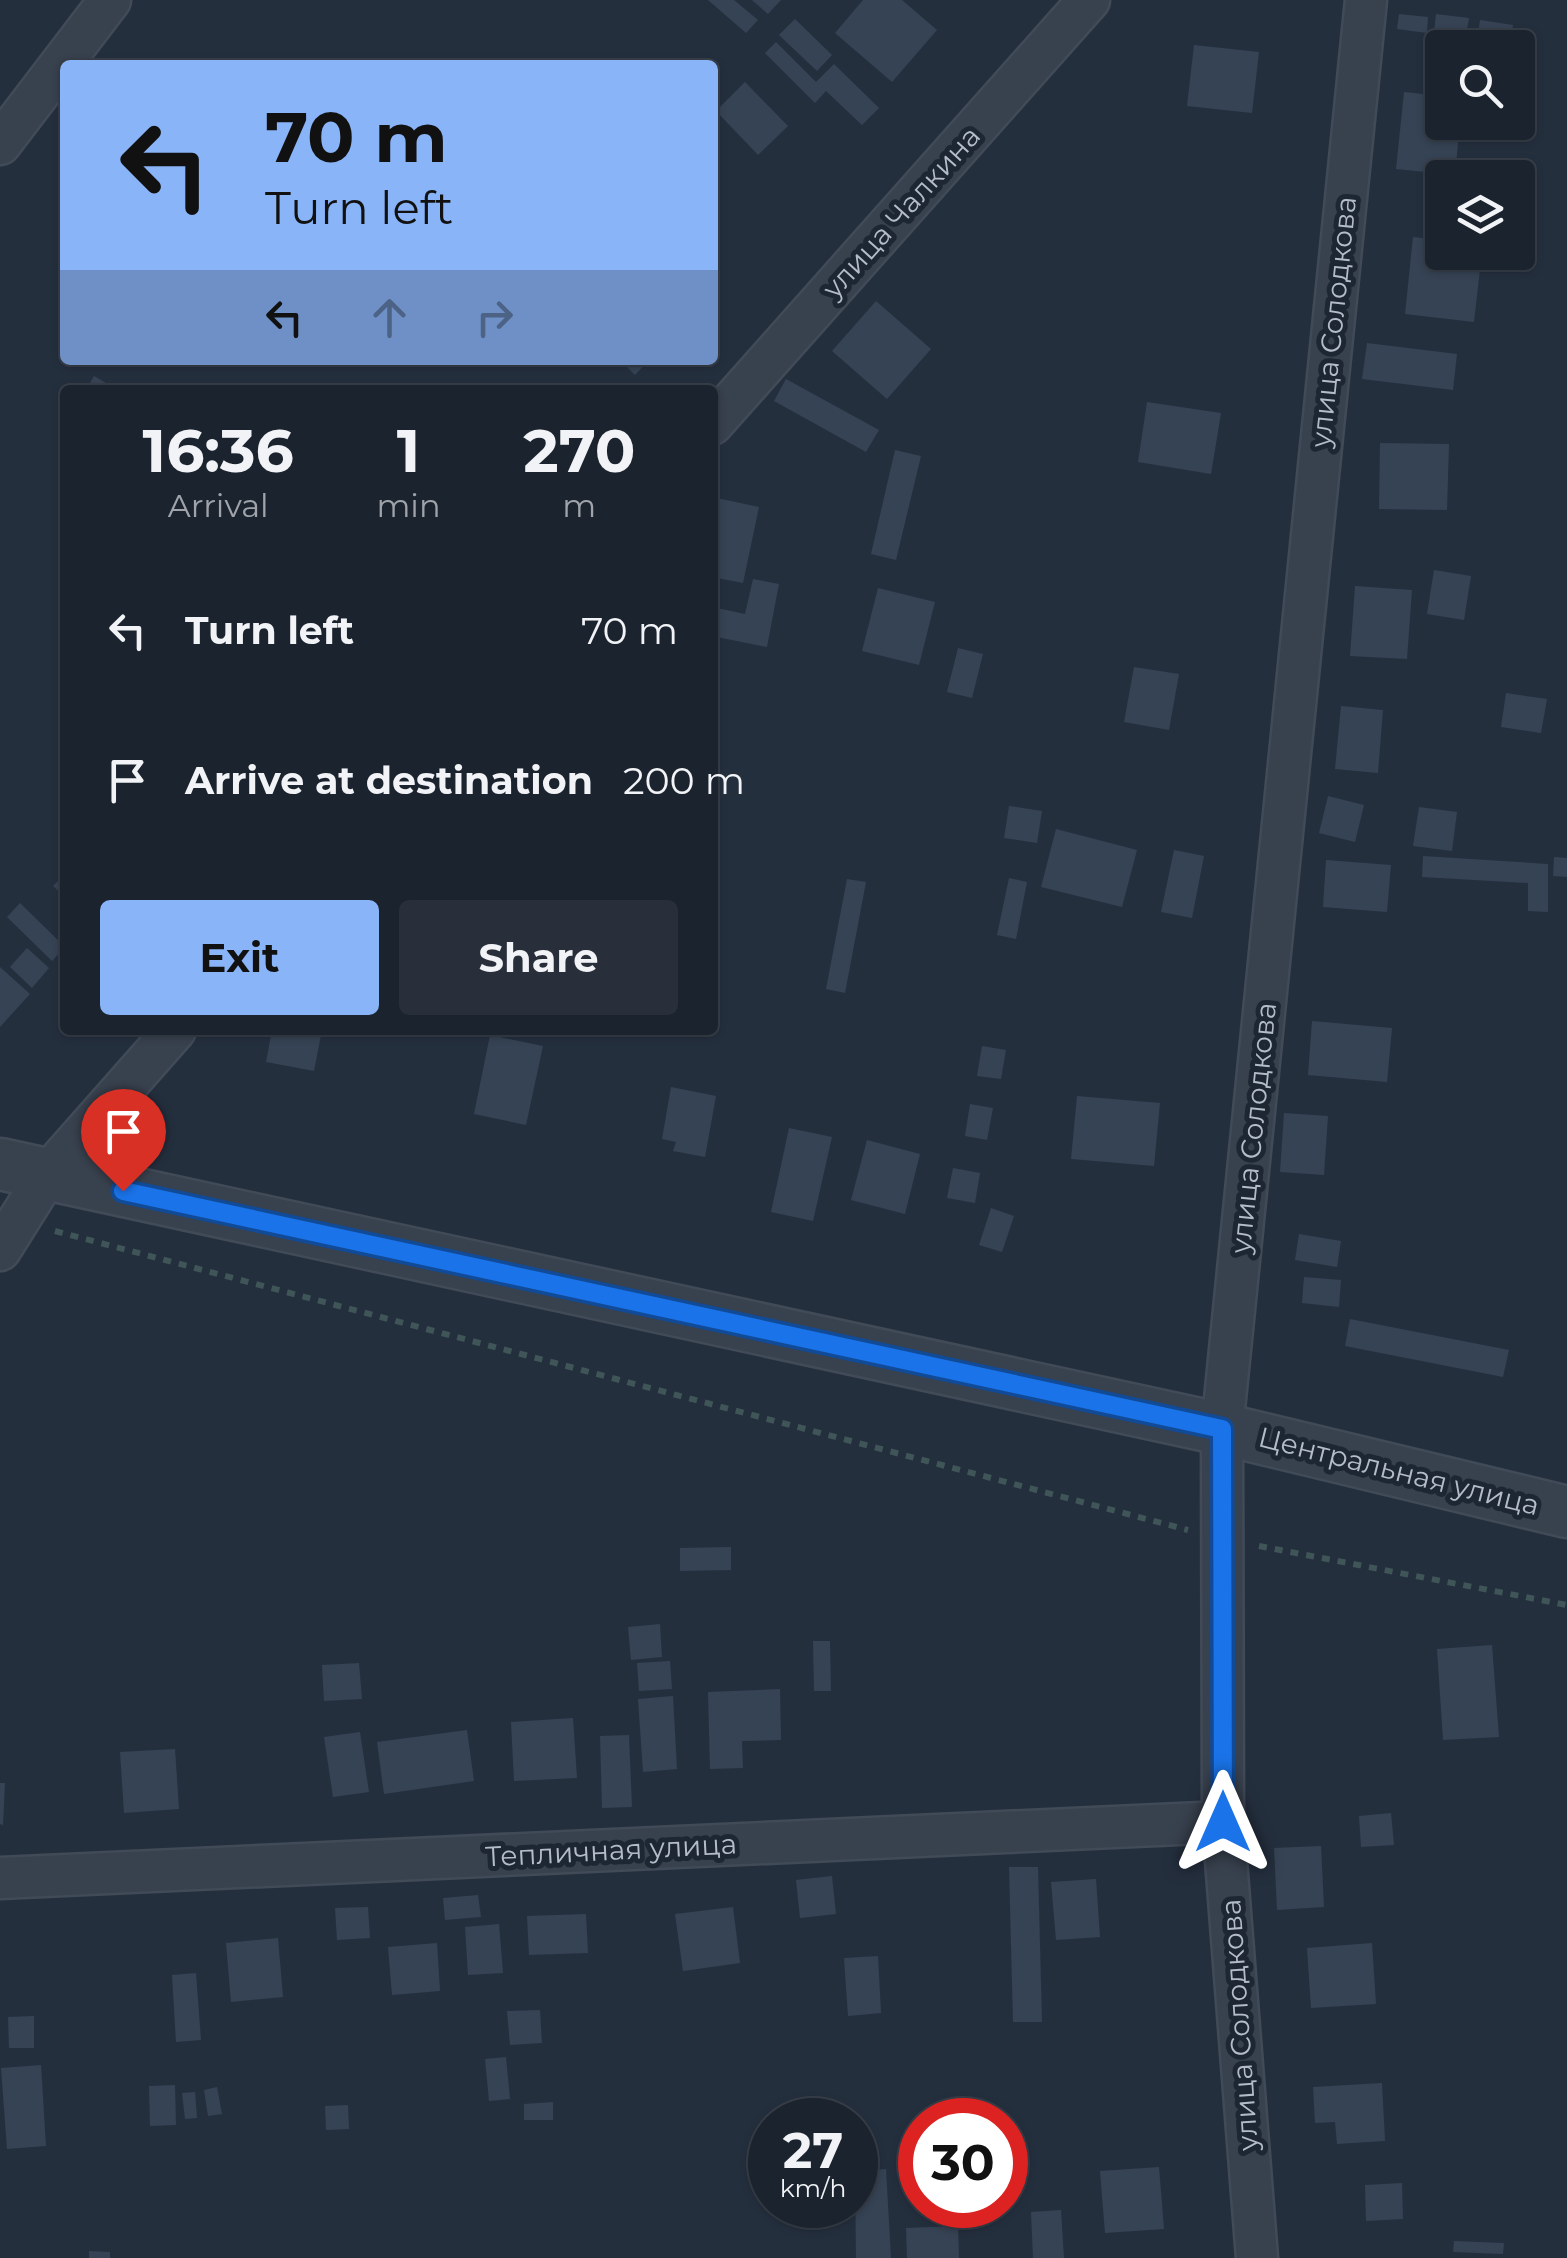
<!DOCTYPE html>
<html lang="en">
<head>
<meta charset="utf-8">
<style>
  :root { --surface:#1b232e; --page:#282f3a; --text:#f1f3f6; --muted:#a0a4aa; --line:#39404a; --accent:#8ab4f8 }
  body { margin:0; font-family:Montserrat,sans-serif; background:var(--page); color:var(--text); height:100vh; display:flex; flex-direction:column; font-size:38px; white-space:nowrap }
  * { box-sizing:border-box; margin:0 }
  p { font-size:32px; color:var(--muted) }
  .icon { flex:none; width:55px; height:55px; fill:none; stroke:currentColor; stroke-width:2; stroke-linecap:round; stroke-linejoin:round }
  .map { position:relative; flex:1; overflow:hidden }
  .side { position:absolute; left:60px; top:385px; width:658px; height:650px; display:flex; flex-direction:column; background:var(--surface); border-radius:10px; box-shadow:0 2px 8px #0004,0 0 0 2px var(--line) }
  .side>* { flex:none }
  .banner { position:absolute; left:60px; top:60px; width:658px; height:305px; border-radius:10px; box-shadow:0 2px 8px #0004,0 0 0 2px var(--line); background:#8ab4f8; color:#111; overflow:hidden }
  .tools { position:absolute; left:1425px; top:30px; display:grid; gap:20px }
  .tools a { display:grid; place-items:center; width:110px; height:110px; border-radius:10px; background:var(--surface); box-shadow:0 2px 8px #0004,0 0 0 2px var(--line); font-size:50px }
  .speed { position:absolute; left:748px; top:2098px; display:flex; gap:20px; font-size:50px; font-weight:700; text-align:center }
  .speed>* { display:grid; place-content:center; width:130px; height:130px; border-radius:50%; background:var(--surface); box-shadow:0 2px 8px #0004,0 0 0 2px var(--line); line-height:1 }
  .speed small { font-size:25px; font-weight:400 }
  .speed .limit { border:15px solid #d22; background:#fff; color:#111 }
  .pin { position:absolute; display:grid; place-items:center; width:85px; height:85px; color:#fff; margin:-102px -42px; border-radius:50% 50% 50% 0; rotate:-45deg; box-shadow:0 0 10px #0007 }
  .pin .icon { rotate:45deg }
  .me { position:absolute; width:110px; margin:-55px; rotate:0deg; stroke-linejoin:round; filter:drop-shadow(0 0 8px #0008) }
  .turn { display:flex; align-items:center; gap:35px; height:210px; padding:0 40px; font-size:45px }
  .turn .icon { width:130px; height:130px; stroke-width:2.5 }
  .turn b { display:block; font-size:70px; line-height:85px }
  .lanes { display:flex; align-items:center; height:95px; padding:0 40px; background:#0003; justify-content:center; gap:50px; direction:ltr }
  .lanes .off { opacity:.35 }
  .eta { display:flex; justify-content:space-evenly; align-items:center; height:170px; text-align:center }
  .eta b { font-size:60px; font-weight:700; line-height:70px }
  .cta { display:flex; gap:20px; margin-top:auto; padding:20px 40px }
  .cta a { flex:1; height:115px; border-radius:10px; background:var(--accent); color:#111; font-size:40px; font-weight:700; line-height:115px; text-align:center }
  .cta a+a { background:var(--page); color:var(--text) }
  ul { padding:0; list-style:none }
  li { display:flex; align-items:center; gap:30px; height:150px; padding:0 40px }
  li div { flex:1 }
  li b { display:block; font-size:38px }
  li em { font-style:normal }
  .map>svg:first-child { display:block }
  .building { fill:#364354 }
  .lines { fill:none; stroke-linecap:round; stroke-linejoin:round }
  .minor-casing { stroke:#414a57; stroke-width:45 }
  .tertiary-casing { stroke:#414a57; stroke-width:55 }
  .path { stroke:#3f5557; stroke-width:6; stroke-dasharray:8 8; stroke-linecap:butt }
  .minor { stroke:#38414e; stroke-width:40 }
  .tertiary { stroke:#38414e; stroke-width:50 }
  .route-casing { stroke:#114b97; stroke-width:25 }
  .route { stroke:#1a73e8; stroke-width:18 }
  .labels { text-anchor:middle; stroke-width:10; stroke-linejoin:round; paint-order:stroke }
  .street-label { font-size:28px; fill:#b4bcc9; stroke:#1d2633 }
</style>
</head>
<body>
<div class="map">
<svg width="1567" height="2258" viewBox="0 0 1567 2258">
  <rect width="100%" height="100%" fill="#242f3e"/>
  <g class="building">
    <path d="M708 0H734L758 20 746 33Z"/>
    <path d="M752 0H781L768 14Z"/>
    <path d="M863 0H902L937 30 892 82 835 33Z"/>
    <path d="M1399 14 1428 17 1427 33 1397 29Z"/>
    <path d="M1436 14 1469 18 1466 36 1434 33Z"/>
    <path d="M795 19 832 55 817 71 779 35Z"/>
    <path d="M1480 20 1513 25 1510 46 1477 41Z"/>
    <path d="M776 42 816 82 834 64 879 108 862 125 826 91 815 103 765 53Z"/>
    <path d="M1194 45 1259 52 1252 113 1187 106Z"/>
    <path d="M745 82 788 126 758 155 716 111Z"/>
    <path d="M1404 92 1442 96V122H1460L1455 175 1396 169Z"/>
    <path d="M1413 237 1442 240V252H1482L1474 322 1405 314Z"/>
    <path d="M876 301 931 349 887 399 832 351Z"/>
    <path d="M1367 343 1457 354 1453 390 1362 379Z"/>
    <path d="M620 360H649L635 375Z"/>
    <path d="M94 376 118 390H86Z"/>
    <path d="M786 379 879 430 866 452 774 401Z"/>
    <path d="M1147 402 1221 413 1211 474 1138 462Z"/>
    <path d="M1380 443 1449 444 1447 510 1379 509Z"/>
    <path d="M895 450 921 456 896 560 871 554Z"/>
    <path d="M712 497 759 507 743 583 712 577Z"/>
    <path d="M1434 570 1471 576 1464 620 1427 614Z"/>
    <path d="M753 579 779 584 767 647 712 636V607L745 614Z"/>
    <path d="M1355 586 1412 590 1407 659 1350 656Z"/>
    <path d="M878 588 935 602 919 665 862 651Z"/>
    <path d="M958 648 983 654 972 698 947 692Z"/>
    <path d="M1134 667 1179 674 1169 730 1124 722Z"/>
    <path d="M1506 693 1547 699 1541 733 1501 727Z"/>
    <path d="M1341 706 1383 710 1378 773 1335 769Z"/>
    <path d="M1328 796 1364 805 1355 842 1319 833Z"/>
    <path d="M1009 806 1042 811 1037 843 1004 838Z"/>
    <path d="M1419 807 1457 812 1452 851 1413 846Z"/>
    <path d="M1056 829 1137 850 1122 907 1041 887Z"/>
    <path d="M1174 850 1204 856 1192 918 1161 912Z"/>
    <path d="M1423 856 1548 864V912L1528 911V883L1422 877Z"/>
    <path d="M1554 857 1567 858V877L1553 876Z"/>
    <path d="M1326 860 1391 865 1387 912 1323 907Z"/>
    <path d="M65 874V897L53 886Z"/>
    <path d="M1009 878 1027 882 1016 939 997 935Z"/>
    <path d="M847 879 866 882 845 993 826 989Z"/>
    <path d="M20 903 65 947 52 961 7 917Z"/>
    <path d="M27 948 49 968 32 988 10 967Z"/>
    <path d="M0 967 30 994 0 1027Z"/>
    <path d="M1312 1021 1392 1028 1387 1082 1308 1075Z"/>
    <path d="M272 1030H322L314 1071 266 1062Z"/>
    <path d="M490 1035 543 1046 526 1125 474 1114Z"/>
    <path d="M982 1046 1006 1050 1001 1079 977 1076Z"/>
    <path d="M671 1087 716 1096 705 1157 673 1151 676 1142 662 1139Z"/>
    <path d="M1077 1096 1160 1103 1154 1166 1071 1159Z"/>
    <path d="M970 1104 993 1108 987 1140 965 1136Z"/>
    <path d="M1284 1113 1328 1116 1324 1175 1280 1172Z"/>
    <path d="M789 1128 832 1137 813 1221 771 1212Z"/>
    <path d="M867 1140 920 1154 905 1214 851 1200Z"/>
    <path d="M953 1168 980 1173 975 1203 947 1198Z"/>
    <path d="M991 1208 1014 1216 1002 1252 979 1245Z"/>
    <path d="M1299 1234 1341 1241 1337 1267 1295 1260Z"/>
    <path d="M1304 1277 1341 1280 1339 1307 1302 1303Z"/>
    <path d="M1350 1319 1509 1350 1503 1377 1345 1346Z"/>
    <path d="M731 1547V1570L680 1571V1548Z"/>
    <path d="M660 1624 662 1657 631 1660 628 1627Z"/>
    <path d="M813 1641H830L831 1691H814Z"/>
    <path d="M1492 1645 1499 1737 1443 1740 1437 1649Z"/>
    <path d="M670 1661 672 1689 639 1691 637 1663Z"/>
    <path d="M359 1663 362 1699 324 1701 322 1665Z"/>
    <path d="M780 1689 781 1740 742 1741 743 1768 710 1769 708 1692Z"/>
    <path d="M673 1696 677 1769 643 1772 638 1699Z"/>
    <path d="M573 1718 577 1778 514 1781 511 1722Z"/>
    <path d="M467 1730 474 1781 384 1794 377 1742Z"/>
    <path d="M360 1732 369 1792 333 1797 324 1737Z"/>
    <path d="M629 1735 632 1807 602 1808 600 1736Z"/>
    <path d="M175 1749 179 1809 124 1813 120 1752Z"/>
    <path d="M0 1783H5L3 1825 0 1824Z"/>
    <path d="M1391 1813 1394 1845 1361 1847 1359 1816Z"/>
    <path d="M1321 1846 1324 1907 1277 1910 1274 1848Z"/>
    <path d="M1009 1867H1038L1042 2022H1013Z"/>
    <path d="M832 1876 836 1914 800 1918 796 1880Z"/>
    <path d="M1096 1879 1100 1937 1056 1940 1051 1882Z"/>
    <path d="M478 1895 481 1917 445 1920 443 1898Z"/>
    <path d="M368 1907 370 1938 337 1940 335 1908Z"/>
    <path d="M733 1907 740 1963 683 1971 675 1914Z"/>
    <path d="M586 1914 588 1953 529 1955 527 1916Z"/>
    <path d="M499 1924 503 1973 468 1975 465 1927Z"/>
    <path d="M278 1938 283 1997 231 2002 226 1943Z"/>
    <path d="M437 1943 440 1991 392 1995 388 1947Z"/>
    <path d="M1372 1943 1376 2004 1311 2008 1307 1948Z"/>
    <path d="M878 1956 881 2013 848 2016 844 1958Z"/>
    <path d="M196 1973 201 2040 176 2042 172 1975Z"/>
    <path d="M540 2010 542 2043 510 2045 507 2011Z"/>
    <path d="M34 2016V2048H9L8 2017Z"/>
    <path d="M506 2057 510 2099 489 2101 485 2059Z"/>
    <path d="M41 2065 46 2146 7 2149 1 2068Z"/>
    <path d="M1382 2083 1385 2141 1337 2144 1335 2122 1315 2123 1313 2087Z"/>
    <path d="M175 2085 176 2125 150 2126 149 2086Z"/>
    <path d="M217 2087 222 2114 208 2116 204 2090Z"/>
    <path d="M195 2092 197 2118 185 2119 182 2093Z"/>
    <path d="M553 2102V2120H524V2104Z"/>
    <path d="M348 2105 349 2129 326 2130 325 2106Z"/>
    <path d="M1159 2167 1164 2229 1105 2233 1100 2171Z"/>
    <path d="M886 2169 891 2258H856L855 2171Z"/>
    <path d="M1402 2183 1403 2219 1366 2221 1365 2185Z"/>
    <path d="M1061 2210 1064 2258H1033L1031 2212Z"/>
    <path d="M958 2226 959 2258H907L906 2228Z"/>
    <path d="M1454 2241 1504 2243 1503 2254 1453 2252Z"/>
    <path d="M89 2251 110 2252V2258H89Z"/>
  </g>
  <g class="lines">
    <defs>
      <g id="minor">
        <path d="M0 144 110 0"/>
        <path d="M712 424 1089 0"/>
        <path d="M0 1250 47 1175 175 1030"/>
        <path d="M0 1878 1223 1822"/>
        <path d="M1257 2258 1223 1822 1222 1429 1366 0"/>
      </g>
      <path id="tertiary" d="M0 1164 1222 1429 1567 1512"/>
    </defs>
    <use href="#minor" class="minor-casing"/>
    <use href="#tertiary" class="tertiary-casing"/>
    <g class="path">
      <path d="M55 1231 1188 1530"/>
      <path d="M1259 1546 1567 1605"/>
    </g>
    <use href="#minor" class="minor"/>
    <use href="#tertiary" class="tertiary"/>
  </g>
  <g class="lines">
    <defs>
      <path id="route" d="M123 1191 1222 1429 1223 1822"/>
    </defs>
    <use href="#route" class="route-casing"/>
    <use href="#route" class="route"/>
  </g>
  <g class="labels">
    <g class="street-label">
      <text transform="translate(901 212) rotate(-48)" y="10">улица Чалкина</text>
      <text transform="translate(1333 322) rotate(-84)" y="10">улица Солодкова</text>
      <text transform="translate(1253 1128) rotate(-84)" y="10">улица Солодкова</text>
      <text transform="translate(1399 1471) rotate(14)" y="10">Центральная улица</text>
      <text transform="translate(611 1850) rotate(-3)" y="10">Тепличная улица</text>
      <text transform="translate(1239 2025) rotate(-94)" y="10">улица Солодкова</text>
    </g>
  </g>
</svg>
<div class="tools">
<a><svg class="icon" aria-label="search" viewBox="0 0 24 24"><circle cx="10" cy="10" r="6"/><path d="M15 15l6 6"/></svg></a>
<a><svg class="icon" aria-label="layers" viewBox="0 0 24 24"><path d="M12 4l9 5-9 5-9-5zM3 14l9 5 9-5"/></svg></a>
</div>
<div class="speed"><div>27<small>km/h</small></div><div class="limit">30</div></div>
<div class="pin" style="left:123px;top:1191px;background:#d93025"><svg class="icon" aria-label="arrive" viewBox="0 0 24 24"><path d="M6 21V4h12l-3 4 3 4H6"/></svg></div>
<svg class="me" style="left:1223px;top:1822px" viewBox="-20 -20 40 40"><path d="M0-17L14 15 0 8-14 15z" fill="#1a73e8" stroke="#fff" stroke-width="4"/></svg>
<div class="banner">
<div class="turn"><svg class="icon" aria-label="left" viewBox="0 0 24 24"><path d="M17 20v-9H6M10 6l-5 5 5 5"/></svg><div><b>70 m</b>Turn left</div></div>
<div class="lanes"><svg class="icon" aria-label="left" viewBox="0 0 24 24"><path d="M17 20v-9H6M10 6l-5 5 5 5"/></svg><svg class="icon off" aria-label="ahead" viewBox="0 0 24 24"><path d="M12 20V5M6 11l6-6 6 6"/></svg><svg class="icon off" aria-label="right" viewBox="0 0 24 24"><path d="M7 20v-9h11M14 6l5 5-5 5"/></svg></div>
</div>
<section class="side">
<div class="eta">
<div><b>16:36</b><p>Arrival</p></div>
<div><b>1</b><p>min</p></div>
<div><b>270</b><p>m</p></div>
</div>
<ul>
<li><svg class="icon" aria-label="left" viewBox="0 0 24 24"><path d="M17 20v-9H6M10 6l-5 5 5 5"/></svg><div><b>Turn left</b></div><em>70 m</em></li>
<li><svg class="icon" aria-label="arrive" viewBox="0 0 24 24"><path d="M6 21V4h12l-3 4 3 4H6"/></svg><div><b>Arrive at destination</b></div><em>200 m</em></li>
</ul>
<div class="cta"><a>Exit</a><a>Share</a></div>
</section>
</div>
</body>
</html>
